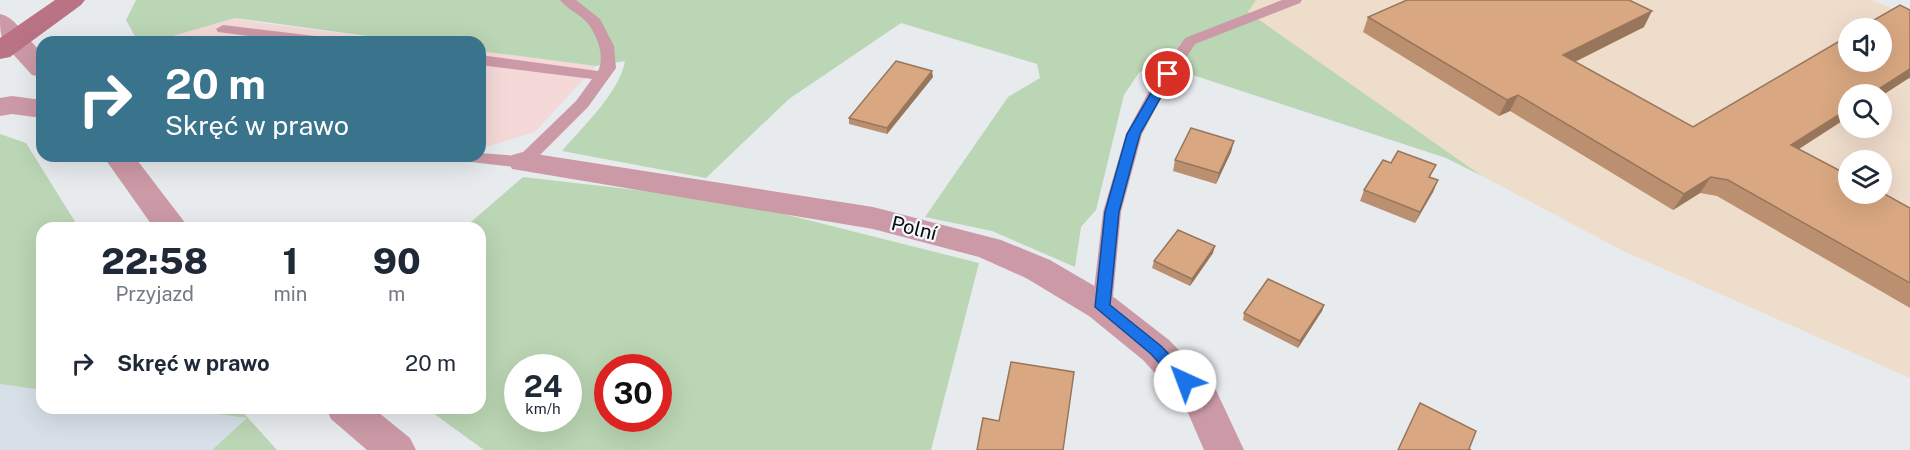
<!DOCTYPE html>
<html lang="pl">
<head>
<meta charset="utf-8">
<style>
  :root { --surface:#fff; --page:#f2f2f3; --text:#1f2937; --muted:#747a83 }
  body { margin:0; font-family:"Public Sans",sans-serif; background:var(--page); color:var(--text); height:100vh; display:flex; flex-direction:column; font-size:22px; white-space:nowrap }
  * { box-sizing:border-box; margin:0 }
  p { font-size:20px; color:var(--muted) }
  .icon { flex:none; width:33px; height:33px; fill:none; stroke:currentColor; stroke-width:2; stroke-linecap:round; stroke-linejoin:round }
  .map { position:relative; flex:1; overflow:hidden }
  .sheet { position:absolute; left:36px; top:222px; width:450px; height:192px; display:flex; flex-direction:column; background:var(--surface); border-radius:18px; box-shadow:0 6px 24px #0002 }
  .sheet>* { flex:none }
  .banner { position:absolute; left:36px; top:36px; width:450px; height:126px; border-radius:18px; box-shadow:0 6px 24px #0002; background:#39748c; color:#fff; overflow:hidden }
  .tools { position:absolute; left:1838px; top:18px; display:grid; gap:12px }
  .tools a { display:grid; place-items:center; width:54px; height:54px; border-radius:50%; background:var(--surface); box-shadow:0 6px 24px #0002; font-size:30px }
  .speed { position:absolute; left:504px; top:354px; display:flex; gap:12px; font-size:30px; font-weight:700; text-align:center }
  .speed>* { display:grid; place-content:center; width:78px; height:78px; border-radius:50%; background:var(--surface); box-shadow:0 6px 24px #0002; line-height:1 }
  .speed small { font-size:15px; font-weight:400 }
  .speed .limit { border:9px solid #d22; background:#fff; color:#111 }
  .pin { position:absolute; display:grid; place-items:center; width:51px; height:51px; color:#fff; margin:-26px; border:3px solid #fff; border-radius:50%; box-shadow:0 2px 6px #0007 }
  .me { position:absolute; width:66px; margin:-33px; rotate:317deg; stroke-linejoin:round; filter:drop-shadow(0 0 4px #0008) }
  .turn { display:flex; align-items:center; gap:21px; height:126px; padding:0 30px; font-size:27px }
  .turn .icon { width:78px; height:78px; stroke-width:2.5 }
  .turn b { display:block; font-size:42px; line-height:51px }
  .eta { display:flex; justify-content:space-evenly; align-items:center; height:102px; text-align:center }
  .eta b { font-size:36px; font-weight:800; line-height:42px }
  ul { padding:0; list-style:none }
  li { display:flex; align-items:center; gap:18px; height:78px; padding:0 30px }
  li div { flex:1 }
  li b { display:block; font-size:22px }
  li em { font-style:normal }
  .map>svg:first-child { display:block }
  .built { fill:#d7e0e9 }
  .industrial { fill:#f4d9d8 }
  .education { fill:#efddcc; fill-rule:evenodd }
  .green { fill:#bbd6b4; fill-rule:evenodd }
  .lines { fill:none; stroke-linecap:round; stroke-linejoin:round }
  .service { fill:#cc9aa6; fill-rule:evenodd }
  .minor { fill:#cc9aa6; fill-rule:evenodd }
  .tertiary { fill:#cc9aa6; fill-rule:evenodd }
  .secondary { fill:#ba7285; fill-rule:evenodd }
  .wall { fill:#bb9070 }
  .shaded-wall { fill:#98765b }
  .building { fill:#d9a882; stroke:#98765b; stroke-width:1.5 }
  .route { fill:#1a73e8; stroke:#114b97; stroke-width:1.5 }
  .labels { text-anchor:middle; stroke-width:4.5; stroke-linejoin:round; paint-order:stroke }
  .street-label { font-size:20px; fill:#0b0c0d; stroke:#f5f8fc }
</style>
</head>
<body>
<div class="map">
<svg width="1910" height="450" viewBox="0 0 1910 450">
  <rect width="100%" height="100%" fill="#e8ebee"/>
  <path class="built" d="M0 384 42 390V408H173L248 418 212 450H0Z"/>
  <g class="industrial">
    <path d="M235 18 254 22 411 42H152Z"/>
    <path d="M480 51 596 66 535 132 490 146 480 144Z"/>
  </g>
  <path class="education" d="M1256 0H1872L1910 16V378L1623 251 1482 176 1248 12ZM1848 28H1881V62H1848ZM1848 94H1881V128H1848ZM1848 160H1881V194H1848Z"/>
  <g class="green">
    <path d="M136 0H1256L1248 12 1482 176 1446 158 1153 62 1138 74 1124 95 1096 210 1081 227 1075 267 992 231 925 217 1008 97 1040 78 1037 64 901 23 789 99 706 178 562 151C582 127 620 92 625 61L596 66 480 51V42H411L235 18 152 42H138L126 20Z"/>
    <path d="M0 134 26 143 79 228H42V390L0 384Z"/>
    <path d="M523 177 732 201 979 263 931 450H484L426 408H480V228H464ZM518 368H568V418H518ZM608 368H658V418H608Z"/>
    <path d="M173 408H239L277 450H212L247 418Z"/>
  </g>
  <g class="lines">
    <g class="service">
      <path d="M560 0H576L600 19 614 46 616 68 588 107 529 166 523 168 453 160 451 156H480V153L519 156 576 101 592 79 480 65V55L598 71C605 58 598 37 589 25 582 15 568 10 560 0Z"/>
      <path d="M1282 0H1302L1300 3 1195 44 1165 91 1142 134 1121 212 1112 307 1109 312 1102 314 1095 312 1092 307 1103 212 1126 134 1149 91 1185 38Z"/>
      <path d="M223 25 332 38 339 42H295L218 32 216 29Z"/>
    </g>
    <g class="minor">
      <path d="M0 14C14 17 21 30 29 41L25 47C0 54 0 35 0 14Z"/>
      <path d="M523 152 873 207 1001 240 1050 260 1115 298 1169 340 1214 386 1244 450H1204L1185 406 1143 360 1089 316 1026 278 979 257 873 229 512 169 508 162 512 155Z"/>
    </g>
    <g class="tertiary">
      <path d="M15 33 25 35 42 53V77L32 75 1 41 5 35Z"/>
      <path d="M12 96 42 100V118L12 114 0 116V98Z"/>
      <path d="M103 156H134L189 228H154Z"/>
      <path d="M326 408H373L410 438 416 450H367L331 419Z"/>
    </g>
    <path class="secondary" d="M55 0H85L81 5 10 57 0 59V38Z"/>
  </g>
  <g class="wall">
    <path d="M1910 10V79L1909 78 1799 149 1910 208V308L1717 196 1700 193 1673 210 1510 111 1499 116 1363 32 1368 17 1644 27 1575 62 1693 127Z"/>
    <path d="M933 77 887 134 849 124V118Z"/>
    <path d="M1234 141 1231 152 1216 184 1173 171 1175 160Z"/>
    <path d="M1431 178 1438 180 1433 192 1415 223 1360 201 1364 190Z"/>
    <path d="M1213 253 1190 286 1152 268 1154 261Z"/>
    <path d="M1324 305 1322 311 1298 348 1243 320 1244 313Z"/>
  </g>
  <g class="shaded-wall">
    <path d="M1652 11 1644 27 1556 71 1563 55Z"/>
    <path d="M1910 69V77L1909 78 1881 96V94H1871Z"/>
    <path d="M932 71 933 77 887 134V128Z"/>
    <path d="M1518 95 1510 111 1499 116 1507 100Z"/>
    <path d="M1848 109V117L1780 161 1791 145Z"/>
    <path d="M1234 141 1231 152 1216 184 1219 173Z"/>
    <path d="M1711 177 1700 193 1673 210 1684 194Z"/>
    <path d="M1438 180 1433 192 1415 223 1420 212Z"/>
    <path d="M1215 246 1213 253 1190 286 1192 279Z"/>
    <path d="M1324 305 1322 311 1298 348 1300 341Z"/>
  </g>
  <g class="building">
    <path d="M1407 0H1629L1652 11 1563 55 1693 127 1848 36V62H1881V28H1860L1900 5 1910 10V69L1871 94H1848V109L1791 145 1848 175V194H1881V192L1910 208V283L1728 180 1711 177 1684 194 1518 95 1507 100 1368 17Z"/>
    <path d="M896 61 932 71 887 128 849 118Z"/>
    <path d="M1191 128 1234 141 1219 173 1175 160Z"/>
    <path d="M1398 151 1436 165 1429 177 1438 180 1420 212 1364 190 1383 160 1391 163Z"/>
    <path d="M1178 230 1215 246 1192 279 1154 261Z"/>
    <path d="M1268 279 1324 305 1300 341 1244 313Z"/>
    <path d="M1011 362 1074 372 1063 450H977L983 418 999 421Z"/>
    <path d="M1420 403 1476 431 1469 449 1471 450H1398Z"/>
  </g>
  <path class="route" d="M1168 70 1174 74 1140 134 1119 212 1110 305 1161 346 1191 377 1193 381 1191 386 1185 388 1180 386 1151 354 1095 307 1105 212 1127 134 1162 74Z"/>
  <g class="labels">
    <g class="street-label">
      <text transform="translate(914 228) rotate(14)" y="7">Polní</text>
    </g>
  </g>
</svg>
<div class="tools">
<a><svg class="icon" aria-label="sound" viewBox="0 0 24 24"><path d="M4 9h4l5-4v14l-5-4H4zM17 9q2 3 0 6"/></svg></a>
<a><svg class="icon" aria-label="search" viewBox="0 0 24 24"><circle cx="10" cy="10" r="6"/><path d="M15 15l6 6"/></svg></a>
<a><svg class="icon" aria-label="layers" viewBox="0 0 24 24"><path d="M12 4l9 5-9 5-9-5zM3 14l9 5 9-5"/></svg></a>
</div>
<div class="speed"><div>24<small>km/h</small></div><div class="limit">30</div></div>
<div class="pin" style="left:1168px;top:74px;background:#d93025"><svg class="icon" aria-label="arrive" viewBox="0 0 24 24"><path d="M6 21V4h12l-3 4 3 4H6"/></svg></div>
<svg class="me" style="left:1185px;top:381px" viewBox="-20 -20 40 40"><circle r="19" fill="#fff"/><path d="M0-13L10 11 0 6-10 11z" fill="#1a73e8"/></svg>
<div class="banner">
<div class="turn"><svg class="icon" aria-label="right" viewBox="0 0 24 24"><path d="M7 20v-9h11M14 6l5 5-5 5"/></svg><div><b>20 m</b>Skręć w prawo</div></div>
</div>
<section class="sheet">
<div class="eta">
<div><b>22:58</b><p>Przyjazd</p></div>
<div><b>1</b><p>min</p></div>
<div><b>90</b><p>m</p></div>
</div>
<ul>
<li><svg class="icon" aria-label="right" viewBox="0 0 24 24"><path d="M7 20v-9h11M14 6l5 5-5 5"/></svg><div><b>Skręć w prawo</b></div><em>20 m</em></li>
</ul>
</section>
</div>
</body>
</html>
